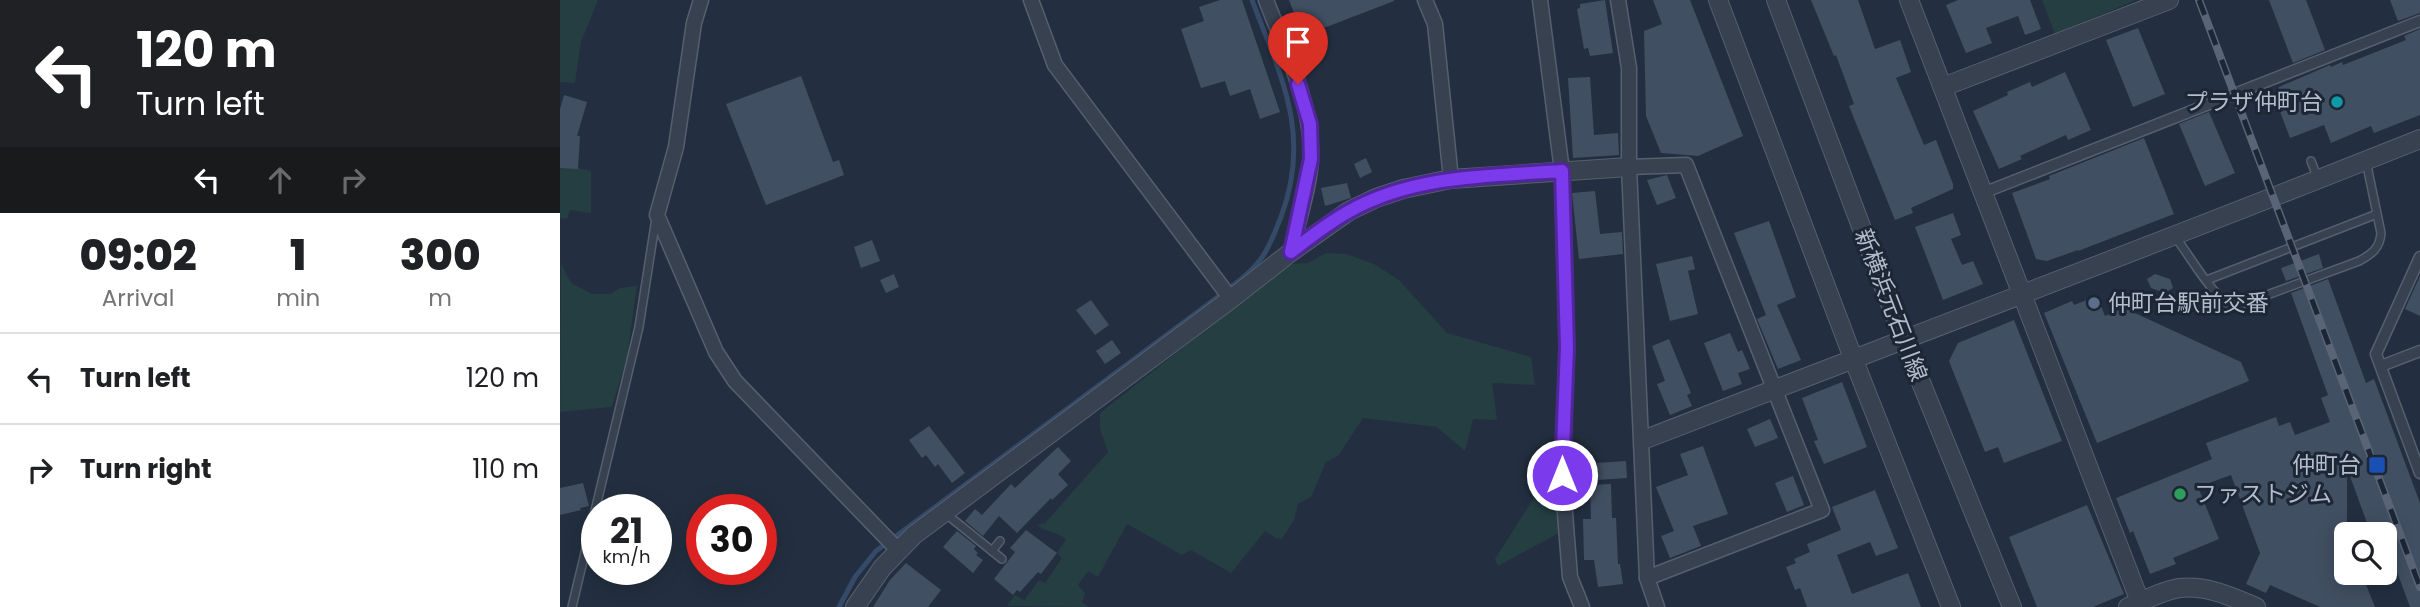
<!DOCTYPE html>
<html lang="en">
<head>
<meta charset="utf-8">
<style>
  :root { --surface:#fff; --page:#f6f6f6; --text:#202124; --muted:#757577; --line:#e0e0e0 }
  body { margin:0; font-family:Poppins,"Noto Sans JP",sans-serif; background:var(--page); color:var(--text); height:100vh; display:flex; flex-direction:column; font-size:26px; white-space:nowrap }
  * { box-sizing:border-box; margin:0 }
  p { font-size:23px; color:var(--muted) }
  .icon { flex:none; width:38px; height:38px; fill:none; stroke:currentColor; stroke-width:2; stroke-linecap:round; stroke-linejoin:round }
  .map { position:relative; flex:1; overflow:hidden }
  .panel { display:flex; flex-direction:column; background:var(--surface); width:560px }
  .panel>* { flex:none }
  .banner { background:#202124; color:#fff; overflow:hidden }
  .controls { position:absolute; left:1774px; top:522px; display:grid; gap:14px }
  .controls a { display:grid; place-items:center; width:63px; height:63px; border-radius:10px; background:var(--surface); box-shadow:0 4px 18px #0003; font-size:35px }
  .speed { position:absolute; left:21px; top:494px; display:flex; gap:14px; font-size:35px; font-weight:700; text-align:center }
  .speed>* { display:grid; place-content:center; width:91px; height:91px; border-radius:50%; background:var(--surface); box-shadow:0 4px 18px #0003; line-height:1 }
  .speed small { font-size:18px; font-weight:400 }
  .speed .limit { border:10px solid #d22; background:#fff; color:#111 }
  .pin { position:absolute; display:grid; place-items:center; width:60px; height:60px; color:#fff; margin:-72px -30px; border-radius:50% 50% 50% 0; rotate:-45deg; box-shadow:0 0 7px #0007 }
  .pin .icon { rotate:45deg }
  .me { position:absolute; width:77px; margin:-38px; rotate:0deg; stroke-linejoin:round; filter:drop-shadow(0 0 5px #0008) }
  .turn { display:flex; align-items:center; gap:24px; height:147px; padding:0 21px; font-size:32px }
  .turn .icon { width:91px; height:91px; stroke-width:2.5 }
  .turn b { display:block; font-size:49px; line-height:60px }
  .lanes { display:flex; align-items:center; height:66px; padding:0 21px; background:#0003; justify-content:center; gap:35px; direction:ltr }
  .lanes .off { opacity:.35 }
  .eta { display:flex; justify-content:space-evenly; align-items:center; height:119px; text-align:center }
  .eta b { font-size:42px; font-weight:800; line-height:49px }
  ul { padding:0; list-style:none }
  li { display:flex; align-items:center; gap:21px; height:91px; padding:0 21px; border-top:2px solid var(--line) }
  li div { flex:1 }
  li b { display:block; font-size:26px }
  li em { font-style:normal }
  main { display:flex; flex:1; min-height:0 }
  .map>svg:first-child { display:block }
  .green { fill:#253e41 }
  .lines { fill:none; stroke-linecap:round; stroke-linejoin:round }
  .stream { stroke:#354a68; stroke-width:5 }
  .building { fill:#414f62 }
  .service-casing { stroke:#555f6e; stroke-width:10 }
  .pedestrian-casing { stroke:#555f6e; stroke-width:13 }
  .minor-casing { stroke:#555f6e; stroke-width:17 }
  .tertiary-casing { stroke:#555f6e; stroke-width:20 }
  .service { stroke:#374150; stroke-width:7 }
  .pedestrian { stroke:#374150; stroke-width:10 }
  .minor { stroke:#374150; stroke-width:14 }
  .tertiary { stroke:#374150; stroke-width:18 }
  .rail-casing { stroke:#596577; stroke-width:8 }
  .rail { stroke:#1c2635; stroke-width:5; stroke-dasharray:16; stroke-linecap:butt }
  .route-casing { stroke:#51269a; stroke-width:18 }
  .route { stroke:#7c3aed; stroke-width:12 }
  .culture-dot { fill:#0f9aa8; stroke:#1c2635; stroke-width:2.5 }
  .service-dot { fill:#5c6f8a; stroke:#1c2635; stroke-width:2.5 }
  .transit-dot { fill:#1a4fb4; stroke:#1c2635; stroke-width:2.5 }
  .leisure-dot { fill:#2e9e5b; stroke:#1c2635; stroke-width:2.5 }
  .labels { text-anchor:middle; stroke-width:6; stroke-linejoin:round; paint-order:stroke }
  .poi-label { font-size:23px; fill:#b3bccb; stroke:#1c2635; text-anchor:end }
  .street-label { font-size:23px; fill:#b3bccb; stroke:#1c2635 }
</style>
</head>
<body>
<main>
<section class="panel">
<div class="banner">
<div class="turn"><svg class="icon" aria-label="left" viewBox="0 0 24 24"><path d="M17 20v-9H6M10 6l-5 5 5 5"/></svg><div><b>120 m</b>Turn left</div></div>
<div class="lanes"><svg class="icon" aria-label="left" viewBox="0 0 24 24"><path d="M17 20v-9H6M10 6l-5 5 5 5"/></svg><svg class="icon off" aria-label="ahead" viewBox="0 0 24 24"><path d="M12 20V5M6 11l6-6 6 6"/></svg><svg class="icon off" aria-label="right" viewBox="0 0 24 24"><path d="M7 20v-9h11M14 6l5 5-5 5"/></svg></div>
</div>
<div class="eta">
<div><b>09:02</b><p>Arrival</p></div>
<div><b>1</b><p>min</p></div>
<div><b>300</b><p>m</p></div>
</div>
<ul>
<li><svg class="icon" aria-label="left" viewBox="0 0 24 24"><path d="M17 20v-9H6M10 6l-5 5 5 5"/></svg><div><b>Turn left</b></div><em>120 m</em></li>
<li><svg class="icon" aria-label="right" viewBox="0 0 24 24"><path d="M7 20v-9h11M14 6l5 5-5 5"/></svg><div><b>Turn right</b></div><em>110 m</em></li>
</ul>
</section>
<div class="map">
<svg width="1860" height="607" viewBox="0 0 1860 607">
  <rect width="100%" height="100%" fill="#232f40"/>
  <g class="green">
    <path d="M0 0H38L21 42 15 83 0 82Z"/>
    <path d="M1482 0H1576L1495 34Z"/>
    <path d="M0 164 31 171V213L10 210 7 219 0 218Z"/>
    <path d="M766 253 786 254 814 264 839 280 887 333 971 357 975 385 932 383 937 420 913 419 905 451 877 427 803 418 778 456 766 462 751 497 738 504 734 520 722 539 716 538 705 531 671 573 631 550 622 555 567 524 538 577 528 571 518 585 525 593 522 602 529 607 447 606 455 595 464 600 479 580 485 583 502 558 497 553 506 539C496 532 486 532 477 525L485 523 548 452 540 429V413L729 264 748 263Z"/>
    <path d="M1 264 11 283 32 294H50L60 288 77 286 67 357 52 407 0 412Z"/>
    <path d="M991 471H995V502L999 533 938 566 935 559Z"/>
  </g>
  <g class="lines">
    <path class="stream" d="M279 607 295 577 316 551 651 302C668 289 687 277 700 260 710 248 715 231 721 217 752 134 721 77 692 0"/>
  </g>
  <g class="building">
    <path d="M660 0H682L720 112 700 119 690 89 670 96 665 81 641 88 621 29 644 21 639 7Z"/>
    <path d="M729 0H834V1L743 36Z"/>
    <path d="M1045 0 1053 53 1030 56 1028 48 1024 49 1017 9 1020 8V4Z"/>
    <path d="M1093 0H1130L1183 136 1138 156 1101 153 1086 116 1084 31 1102 24Z"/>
    <path d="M1251 0H1298L1315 49 1340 40 1351 72 1336 78 1364 145 1376 140 1393 184V189L1351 208 1353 213 1335 220 1289 106 1294 104 1276 55 1274 56Z"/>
    <path d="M1398 0H1470L1481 29 1465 35 1458 16 1426 28 1432 43 1406 53 1386 5Z"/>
    <path d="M1709 0H1746L1765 50 1733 63Z"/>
    <path d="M1830 0H1860V13L1838 21Z"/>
    <path d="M1578 28 1605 94 1573 107 1546 40Z"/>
    <path d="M1860 29V115L1814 133 1811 126 1771 143 1764 125 1730 138 1715 98 1719 87 1770 65 1771 67 1782 62 1783 65 1846 40 1844 36Z"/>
    <path d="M1505 72 1531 130 1508 140 1506 135 1460 156 1462 159 1439 169 1413 111 1448 95 1447 92 1470 82 1472 87Z"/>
    <path d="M241 76 273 162 279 160 284 175 206 205 166 104Z"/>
    <path d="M1030 77 1034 135 1058 133 1059 155 1013 158 1008 78Z"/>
    <path d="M4 95 27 102 17 136H20L18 169 0 168V109Z"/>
    <path d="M1649 112 1675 173 1645 186 1619 124Z"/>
    <path d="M1584 138 1614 214 1518 251V250L1487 261 1476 259 1452 193 1490 179 1489 176Z"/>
    <path d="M806 158 812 172 800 178 794 164Z"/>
    <path d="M1107 175 1116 198 1097 205 1087 180Z"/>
    <path d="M787 183 791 198 765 206 761 188Z"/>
    <path d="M1035 191 1040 234 1062 232 1063 254 1019 259 1012 193Z"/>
    <path d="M1393 213 1401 235 1391 239 1402 265 1413 261 1423 284 1383 300 1355 227Z"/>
    <path d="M1209 221 1236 297 1217 305 1241 360 1218 369 1197 319 1206 315 1174 233Z"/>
    <path d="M312 240 320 261 301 268 294 247Z"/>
    <path d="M1759 254 1763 268 1726 281 1721 268Z"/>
    <path d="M1132 256 1135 269 1128 271 1138 314 1110 321 1096 264Z"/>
    <path d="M334 274 339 287 326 293 320 280Z"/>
    <path d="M1595 274 1610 279 1613 288 1605 293 1591 288 1587 279Z"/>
    <path d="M1860 276V316L1845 309Z"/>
    <path d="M1768 279 1806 383 1814 379 1860 503V607H1850L1831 556 1825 558V534H1811L1787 468V572H1801L1815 607H1760L1710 585 1706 593 1686 584 1700 553 1671 475 1638 487 1659 539 1613 558 1616 564 1590 574 1573 531 1570 533 1556 498 1652 459 1646 443 1716 417 1719 426 1730 422 1735 435 1770 422 1761 398 1768 395 1731 293Z"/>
    <path d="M1537 296 1545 316 1564 308 1681 362 1689 381 1537 443 1484 313 1512 301 1514 305Z"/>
    <path d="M531 300 549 325 535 335 516 310Z"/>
    <path d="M1454 320 1502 441 1444 463 1438 447 1425 452 1389 361 1398 343Z"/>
    <path d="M1170 333 1178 352 1182 350 1190 369 1178 373 1182 384 1163 391 1144 343Z"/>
    <path d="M1109 339 1131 393 1127 395 1132 406 1110 415 1097 384 1105 381 1092 346Z"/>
    <path d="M552 340 561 353 545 364 536 351Z"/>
    <path d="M1282 382 1307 447 1264 464 1254 441 1258 440 1242 398Z"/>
    <path d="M1210 419 1218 438 1195 447 1187 429Z"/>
    <path d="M369 426 405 473 392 483 378 464 375 467 366 455 362 458 349 440Z"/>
    <path d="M1143 446 1168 514 1133 526 1141 546 1110 558 1101 536 1114 531 1096 487 1128 475 1120 454Z"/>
    <path d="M498 447 511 461 498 474 508 485 492 500 491 498 457 533 439 516 423 536 405 521 415 509 422 515 451 484 455 488Z"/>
    <path d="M1066 461 1067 478 1038 480 1037 463Z"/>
    <path d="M1233 476 1244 505 1227 512 1215 483Z"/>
    <path d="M23 483 29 506 20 508 21 510 0 515V488Z"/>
    <path d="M1051 484 1052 518H1056L1058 564H1060L1063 584 1038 587 1034 560H1024L1023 519H1031L1030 485Z"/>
    <path d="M1315 490 1338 548 1316 556 1310 542 1277 555 1292 594 1348 573 1361 607H1247L1240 588 1235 590 1226 567 1236 563 1234 559 1250 552 1247 544 1281 530 1272 507Z"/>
    <path d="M1527 505 1564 594 1533 607H1477L1449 537Z"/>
    <path d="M466 530 497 553 481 574 478 572 460 592 457 590 453 595 434 579 455 552 450 548Z"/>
    <path d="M397 531 416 546 414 549 418 553 416 555 423 560 413 573 383 547Z"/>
    <path d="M346 563 381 590 368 607H313L330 580Z"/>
  </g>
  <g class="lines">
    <defs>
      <g id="service">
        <path d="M1751 161 1758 179"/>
        <path d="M1616 238C1629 255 1648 288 1664 301 1669 305 1674 305 1680 305L1799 261C1812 254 1820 248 1821 233L1806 161"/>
        <path d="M1647 280 1817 214"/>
        <path d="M385 513 442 559"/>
        <path d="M432 551 440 541"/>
        <path d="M12 607 79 327 96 218"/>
      </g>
      <g id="pedestrian">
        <path d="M1433 189 1860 21"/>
        <path d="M1860 257 1816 354 1860 473"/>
        <path d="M1821 366 1860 351"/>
      </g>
      <g id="minor">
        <path d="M141 0 134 23 116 147 97 215 156 352 175 381 338 550"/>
        <path d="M471 0 495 65 671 299"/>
        <path d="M706 0C725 50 752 102 751 156 751 182 737 225 731 252"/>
        <path d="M865 0 875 24 891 179"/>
        <path d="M980 0 1002 171 1007 347 1002 475 1010 577 1022 607"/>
        <path d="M1058 0 1069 68V167L1087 578 1097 607"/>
        <path d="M1069 167 1126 165 1262 510 1087 578"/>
      </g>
      <g id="tertiary">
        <path d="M1158 0 1293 358 1391 607"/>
        <path d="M1216 0 1343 338 1452 607"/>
        <path d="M1349 0 1582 607"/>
        <path d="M1383 87 1609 0"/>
        <path d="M1083 440C1342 340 1602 242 1860 139"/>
        <path d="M295 607 322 568 354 535 671 299 731 252 789 211 816 198 843 189 891 179 1069 167"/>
        <path d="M1568 607C1584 601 1603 590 1620 588 1647 585 1672 597 1696 607"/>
      </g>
    </defs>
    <use href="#service" class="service-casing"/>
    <use href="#pedestrian" class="pedestrian-casing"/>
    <use href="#minor" class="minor-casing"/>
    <use href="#tertiary" class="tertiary-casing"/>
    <use href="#service" class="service"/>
    <use href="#pedestrian" class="pedestrian"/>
    <use href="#minor" class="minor"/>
    <use href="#tertiary" class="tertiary"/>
    <defs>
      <path id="rail" d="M1639 0 1860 587"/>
    </defs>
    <use href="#rail" class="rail-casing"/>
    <use href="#rail" class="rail"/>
  </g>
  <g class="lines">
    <defs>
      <path id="route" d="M738 84 750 124 751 159 731 252C749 238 768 223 788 212 852 175 930 176 1002 171L1007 347 1002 475"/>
    </defs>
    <use href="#route" class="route-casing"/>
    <use href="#route" class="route"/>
  </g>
  <circle class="culture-dot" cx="1777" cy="102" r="7"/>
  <circle class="service-dot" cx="1534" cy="303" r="7"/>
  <rect class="transit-dot" x="1808" y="456" width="18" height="18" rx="3.5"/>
  <circle class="leisure-dot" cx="1620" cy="494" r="7"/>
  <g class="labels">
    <g class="poi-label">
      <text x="1763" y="110">プラザ仲町台</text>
      <text x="1548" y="311" text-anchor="start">仲町台駅前交番</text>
      <text x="1801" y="473">仲町台</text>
      <text x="1634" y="502" text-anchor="start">ファストジム</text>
    </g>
    <g class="street-label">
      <text transform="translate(1331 305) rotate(69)" y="8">新横浜元石川線</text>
    </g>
  </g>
</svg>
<div class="controls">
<a><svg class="icon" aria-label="search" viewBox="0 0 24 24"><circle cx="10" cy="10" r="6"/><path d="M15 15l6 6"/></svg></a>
</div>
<div class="speed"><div>21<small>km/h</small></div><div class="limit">30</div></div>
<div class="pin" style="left:738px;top:84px;background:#d93025"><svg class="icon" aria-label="arrive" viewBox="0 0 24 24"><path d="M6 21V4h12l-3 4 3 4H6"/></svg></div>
<svg class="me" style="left:1002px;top:475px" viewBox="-20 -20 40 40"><circle r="17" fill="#7c3aed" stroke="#fff" stroke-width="3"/><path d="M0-11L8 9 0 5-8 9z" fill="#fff"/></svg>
</div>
</main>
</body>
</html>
